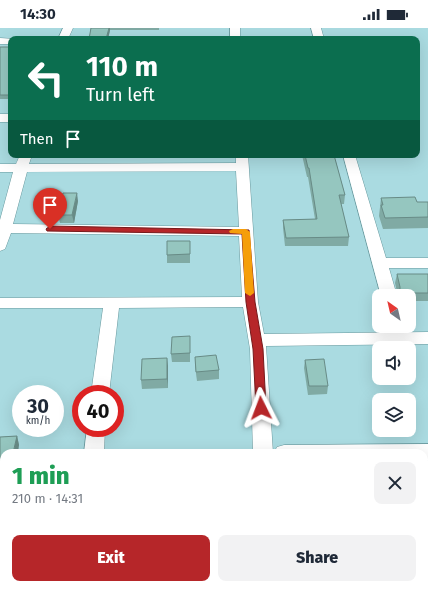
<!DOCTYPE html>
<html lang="en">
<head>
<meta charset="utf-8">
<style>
  :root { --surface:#fff; --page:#f2f2f3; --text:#1f2937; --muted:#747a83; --accent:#b62629 }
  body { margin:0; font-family:"Fira Sans",sans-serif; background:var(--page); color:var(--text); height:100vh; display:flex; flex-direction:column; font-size:15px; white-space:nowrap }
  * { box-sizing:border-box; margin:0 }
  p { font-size:13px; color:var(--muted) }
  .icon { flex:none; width:22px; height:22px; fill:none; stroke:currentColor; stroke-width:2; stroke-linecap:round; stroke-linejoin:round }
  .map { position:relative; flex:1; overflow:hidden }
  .sheet { position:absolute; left:0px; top:421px; width:428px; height:140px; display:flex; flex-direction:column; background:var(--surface); border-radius:12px 12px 0 0; box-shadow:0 4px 16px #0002 }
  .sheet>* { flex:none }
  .banner { position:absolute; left:8px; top:8px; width:412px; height:122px; border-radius:8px; box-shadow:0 4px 16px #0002; background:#0b6e4f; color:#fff; overflow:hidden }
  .needle { width:26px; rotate:326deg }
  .controls { position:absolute; left:372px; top:261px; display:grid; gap:8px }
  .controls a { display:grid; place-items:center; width:44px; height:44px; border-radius:8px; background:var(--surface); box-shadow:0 4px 16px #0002; font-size:20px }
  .speed { position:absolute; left:12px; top:357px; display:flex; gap:8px; font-size:20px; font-weight:700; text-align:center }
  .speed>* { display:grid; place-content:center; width:52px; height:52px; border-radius:50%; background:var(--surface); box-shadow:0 4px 16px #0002; line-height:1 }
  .speed small { font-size:10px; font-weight:400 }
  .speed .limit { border:6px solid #d22; background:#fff; color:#111 }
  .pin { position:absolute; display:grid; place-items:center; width:34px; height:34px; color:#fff; margin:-41px -17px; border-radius:50% 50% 50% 0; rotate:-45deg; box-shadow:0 0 4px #0007 }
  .pin .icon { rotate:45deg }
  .me { position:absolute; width:44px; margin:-22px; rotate:357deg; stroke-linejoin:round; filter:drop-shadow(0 0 3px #0008) }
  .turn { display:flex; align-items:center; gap:14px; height:84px; padding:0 12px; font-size:18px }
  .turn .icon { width:52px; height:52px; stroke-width:2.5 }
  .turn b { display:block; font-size:28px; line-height:34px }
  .then { display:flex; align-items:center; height:38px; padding:0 12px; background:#0003; gap:8px; font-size:15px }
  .round { display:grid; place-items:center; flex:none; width:42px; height:42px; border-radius:8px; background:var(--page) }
  .headline { display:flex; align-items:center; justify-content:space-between; height:68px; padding:0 12px }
  h1 { font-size:24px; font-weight:800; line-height:30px; color:#1e9e55 }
  .primary-button { display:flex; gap:8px; margin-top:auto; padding:8px 12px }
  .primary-button a { flex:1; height:46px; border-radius:8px; background:var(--accent); color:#fff; font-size:16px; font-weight:800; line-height:46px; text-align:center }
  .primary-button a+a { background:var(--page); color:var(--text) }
  .status { display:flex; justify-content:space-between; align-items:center; height:28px; padding:0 20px; background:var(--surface); direction:ltr }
  .status svg { height:11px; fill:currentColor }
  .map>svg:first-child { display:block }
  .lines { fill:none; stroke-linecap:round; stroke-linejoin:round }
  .minor-casing { stroke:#69999e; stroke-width:1 }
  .minor { fill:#fff; fill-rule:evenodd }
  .wall { fill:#80aaa4 }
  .shaded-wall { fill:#688b86 }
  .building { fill:#95c6bf; stroke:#688b86 }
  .route { fill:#b62629; stroke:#76191b }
  .slow { fill:#f59e0b }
</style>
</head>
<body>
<div class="status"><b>14:30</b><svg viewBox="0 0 49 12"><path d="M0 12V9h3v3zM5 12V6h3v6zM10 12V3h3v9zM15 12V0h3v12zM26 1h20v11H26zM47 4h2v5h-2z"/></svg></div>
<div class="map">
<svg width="428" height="561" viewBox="0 0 428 561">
  <rect width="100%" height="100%" fill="#aadbe1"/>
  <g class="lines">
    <defs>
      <g id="minor">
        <path d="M63 0H73L68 11H58Z"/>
        <rect x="230" y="0" width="10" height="11"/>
        <path d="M311 0H321L324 11H314Z"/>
        <path d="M0 10 15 11H11V16H0Z"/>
        <rect x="0" y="86" width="11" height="8"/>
        <path d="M20 127H32L29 136 236 135V127H248L258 274 264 306 428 304V316L266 318 273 425H253L250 321 243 279 119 280 109 366H91L103 280H0V270L242 269 239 208 11 205 5 221 0 223V192L13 144H0V136H16ZM236 143 239 199 13 196 27 144Z"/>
        <path d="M343 127H355L386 230H428V240H389L397 268H381Z"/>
        <path d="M87 400H105L104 425H84Z"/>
        <path d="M428 416V432H424V425H274L277 419 284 417Z"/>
        <rect x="66" y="557" width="22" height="4"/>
        <rect x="257" y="557" width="22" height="4"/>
      </g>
    </defs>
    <use href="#minor" class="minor-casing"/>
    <use href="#minor" class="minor"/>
  </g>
  <g class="wall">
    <path d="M91 0H159V2H110L108 11H89Z"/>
    <path d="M11 19V71H0V20Z"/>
    <path d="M302 127H334L345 167 344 176H341L349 209 348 218H285L283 200V192L315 191 308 149H307Z"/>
    <path d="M381 170 417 174H428V200L383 201 379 188Z"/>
    <path d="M78 173 74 195H60L58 187Z"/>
    <path d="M190 213V235H167V227Z"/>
    <path d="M397 246H428V273H409V268H398L395 255Z"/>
    <path d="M190 308V334H172L171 326Z"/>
    <path d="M195 329 219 342V351L197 353 195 338Z"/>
    <path d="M167 330 168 360 142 361 141 352Z"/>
    <path d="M305 332 328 358 327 366 308 367 304 340Z"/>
    <path d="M17 408 19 417 4 425V443H0V409Z"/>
  </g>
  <g class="shaded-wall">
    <path d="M109 0H110V2L108 11H106Z"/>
    <path d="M77 165 78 173 74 195 72 187Z"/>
    <path d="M167 330 168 338V360L167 351Z"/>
    <path d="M17 408 19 417 18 425H13Z"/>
  </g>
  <g class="building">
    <path d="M91 0H109L106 11H89Z"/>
    <rect x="0" y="19" width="11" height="48"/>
    <path d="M305 127H334L345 167H339L349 209 286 210 283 192 317 191 309 140H308Z"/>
    <path d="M63 165H77L72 187H58Z"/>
    <path d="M415 169 417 174H428V189L385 190 381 177H383L381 170Z"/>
    <path d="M167 213H190V226L167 227Z"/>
    <path d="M397 246H428V265H400V259Z"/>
    <path d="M190 308V325L171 326 172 309Z"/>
    <path d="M216 327 219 342 196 344 195 329Z"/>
    <path d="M167 330V351L141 352 142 331Z"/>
    <path d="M324 331 328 358H309L305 332Z"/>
    <path d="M17 408 13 425H4V434L0 435V409Z"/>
  </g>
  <path class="route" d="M50 198 249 202 255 274 263 321 266 380 265 383H257L256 380 253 321 246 274 242 206 47 203 46 201Z"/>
  <path class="slow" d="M233 201H246L250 204 254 265 250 268 245 265 242 206 230 205 229 203Z"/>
</svg>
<div class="controls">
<a><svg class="needle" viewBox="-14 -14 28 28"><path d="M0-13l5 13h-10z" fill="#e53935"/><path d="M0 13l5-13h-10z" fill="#747a83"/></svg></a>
<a><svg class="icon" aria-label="sound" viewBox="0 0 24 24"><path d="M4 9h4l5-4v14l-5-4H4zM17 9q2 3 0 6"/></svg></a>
<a><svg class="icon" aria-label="layers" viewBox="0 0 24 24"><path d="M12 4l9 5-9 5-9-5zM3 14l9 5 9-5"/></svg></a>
</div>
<div class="speed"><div>30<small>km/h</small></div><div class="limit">40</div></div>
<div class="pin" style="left:50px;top:201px;background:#d93025"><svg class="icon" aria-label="arrive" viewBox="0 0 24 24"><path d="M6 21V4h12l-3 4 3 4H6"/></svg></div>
<svg class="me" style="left:261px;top:380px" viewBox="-20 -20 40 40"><path d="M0-17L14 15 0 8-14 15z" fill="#b62629" stroke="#fff" stroke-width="4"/></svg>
<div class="banner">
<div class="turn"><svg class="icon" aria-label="left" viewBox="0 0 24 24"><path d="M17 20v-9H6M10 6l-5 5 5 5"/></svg><div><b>110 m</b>Turn left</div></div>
<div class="then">Then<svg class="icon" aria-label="arrive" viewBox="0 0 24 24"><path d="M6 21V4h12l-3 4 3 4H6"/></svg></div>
</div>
<section class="sheet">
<div class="headline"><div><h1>1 min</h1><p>210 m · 14:31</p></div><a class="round"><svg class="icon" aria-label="close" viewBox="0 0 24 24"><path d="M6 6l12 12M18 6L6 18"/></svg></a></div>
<div class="primary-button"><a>Exit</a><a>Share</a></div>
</section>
</div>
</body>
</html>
